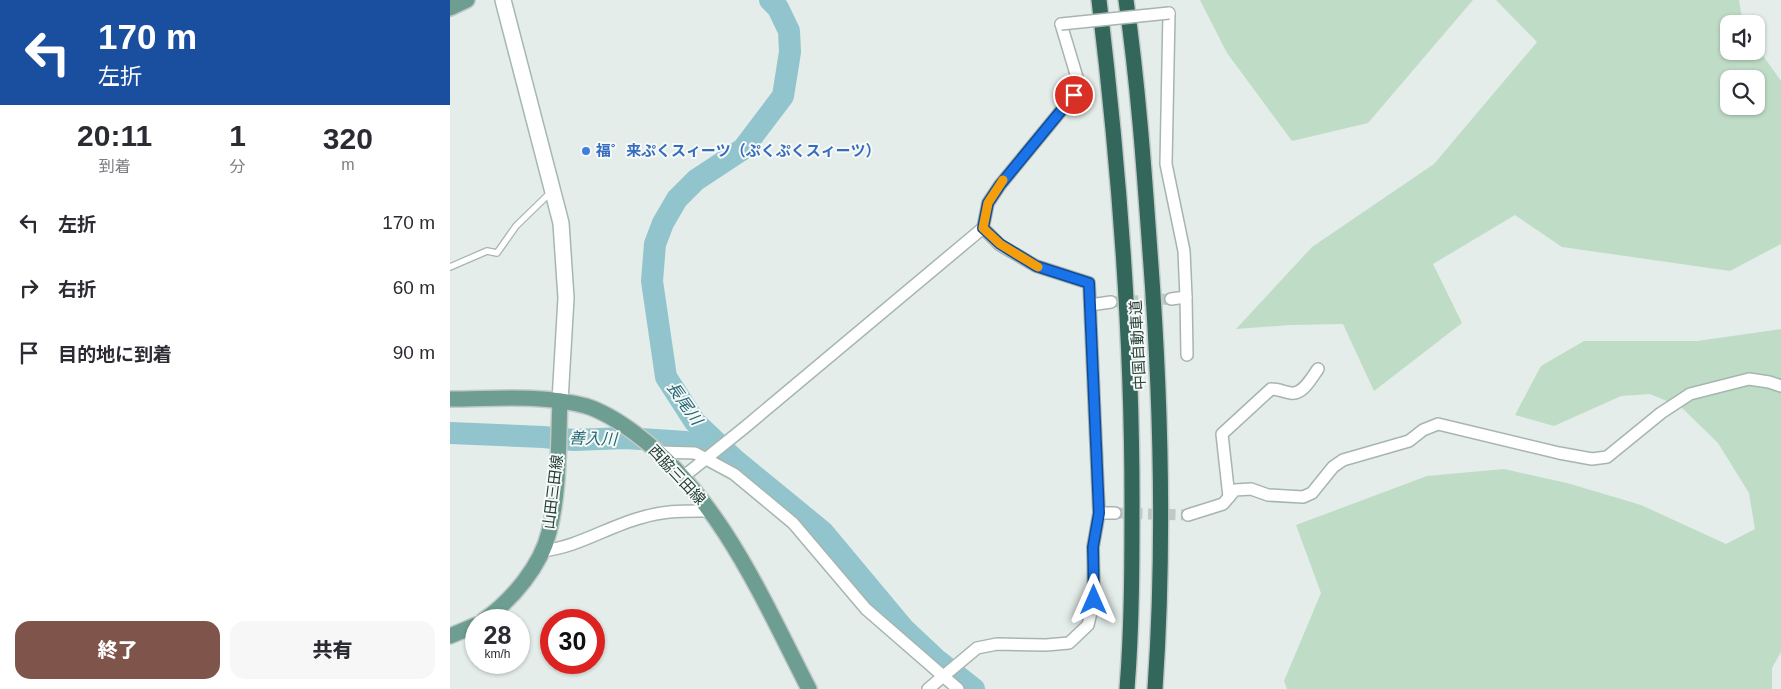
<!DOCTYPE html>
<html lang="ja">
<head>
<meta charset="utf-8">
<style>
  :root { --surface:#fff; --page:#f7f7f7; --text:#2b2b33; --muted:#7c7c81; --accent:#7f544b }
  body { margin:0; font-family:Arial,"Noto Sans JP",sans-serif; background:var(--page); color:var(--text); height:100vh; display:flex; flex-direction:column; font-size:19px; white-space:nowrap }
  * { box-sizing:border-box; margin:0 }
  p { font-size:16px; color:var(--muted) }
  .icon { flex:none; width:28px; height:28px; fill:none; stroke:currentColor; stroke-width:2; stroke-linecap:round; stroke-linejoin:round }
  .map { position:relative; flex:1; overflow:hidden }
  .details { display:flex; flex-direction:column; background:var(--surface); width:450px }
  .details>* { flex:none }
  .guide { background:#1a4fa0; color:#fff; overflow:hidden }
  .buttons { position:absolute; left:1270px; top:15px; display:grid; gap:10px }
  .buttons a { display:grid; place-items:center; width:45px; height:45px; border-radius:10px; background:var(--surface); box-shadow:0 1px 4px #0004; font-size:25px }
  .speed { position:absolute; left:15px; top:609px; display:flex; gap:10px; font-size:25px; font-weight:700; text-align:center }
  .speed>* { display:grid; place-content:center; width:65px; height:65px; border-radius:50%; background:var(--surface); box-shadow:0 1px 4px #0004; line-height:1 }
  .speed small { font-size:12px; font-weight:400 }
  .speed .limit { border:8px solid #d22; background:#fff; color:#111 }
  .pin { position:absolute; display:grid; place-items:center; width:42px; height:42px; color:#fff; margin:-21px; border:2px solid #fff; border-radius:50%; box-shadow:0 1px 5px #0007 }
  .me { position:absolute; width:55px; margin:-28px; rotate:0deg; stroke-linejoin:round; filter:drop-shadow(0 0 4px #0008) }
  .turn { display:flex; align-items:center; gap:18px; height:105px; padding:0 15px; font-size:22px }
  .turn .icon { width:65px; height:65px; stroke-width:2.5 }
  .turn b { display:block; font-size:35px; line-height:42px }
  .eta { display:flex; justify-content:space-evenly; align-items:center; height:85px; text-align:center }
  .eta b { font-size:30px; font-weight:800; line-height:35px }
  .button { display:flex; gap:10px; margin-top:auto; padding:10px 15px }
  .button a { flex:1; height:58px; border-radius:15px; background:var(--accent); color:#fff; font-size:20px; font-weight:800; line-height:58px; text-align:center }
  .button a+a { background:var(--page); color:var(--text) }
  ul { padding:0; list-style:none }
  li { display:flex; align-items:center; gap:15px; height:65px; padding:0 15px }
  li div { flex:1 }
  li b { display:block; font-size:19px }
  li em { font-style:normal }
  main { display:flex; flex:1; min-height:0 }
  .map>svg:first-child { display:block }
  .green { fill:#bfdcc7; fill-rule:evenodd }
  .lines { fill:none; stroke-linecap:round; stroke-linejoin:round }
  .river { stroke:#91c4cc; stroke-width:22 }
  .street-tunnel { stroke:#becac5; stroke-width:11; stroke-dasharray:11 5.5; stroke-linecap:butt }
  .lane-casing { stroke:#a7b5b0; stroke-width:8 }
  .street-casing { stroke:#a7b5b0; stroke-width:14 }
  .secondary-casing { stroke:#a4b7b0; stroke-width:18 }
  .primary-casing { stroke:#c2c9c7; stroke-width:18 }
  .highway-casing { stroke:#c2c9c7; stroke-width:18 }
  .lane { stroke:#fff; stroke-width:5.5 }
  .street { stroke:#fff; stroke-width:11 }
  .secondary { stroke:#fff; stroke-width:15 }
  .primary { stroke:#6d9e91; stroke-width:15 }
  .highway { stroke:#33675b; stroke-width:15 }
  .street-bridge-casing { stroke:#a7b5b0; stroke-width:14; stroke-linecap:butt }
  .street-bridge { stroke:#fff; stroke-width:11 }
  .route-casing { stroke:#114b97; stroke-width:12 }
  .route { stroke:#1a73e8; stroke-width:9 }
  .slow { stroke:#f59e0b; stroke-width:9 }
  .shop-dot { fill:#3f7fe0; stroke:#f5f9f7; stroke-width:2 }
  .labels { text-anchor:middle; stroke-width:4; stroke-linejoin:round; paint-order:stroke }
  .shop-label { font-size:15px; font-weight:bold; fill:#366cbe; stroke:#f5f9f7; text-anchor:start }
  .street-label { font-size:15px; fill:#253d36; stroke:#f5f9f7 }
  .water-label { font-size:16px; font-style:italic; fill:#246774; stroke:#f5f9f7 }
</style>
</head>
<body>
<main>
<section class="details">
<div class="guide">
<div class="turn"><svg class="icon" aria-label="left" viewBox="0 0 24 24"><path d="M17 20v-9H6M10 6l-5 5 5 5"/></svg><div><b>170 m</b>左折</div></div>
</div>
<div class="eta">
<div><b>20:11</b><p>到着</p></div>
<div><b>1</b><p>分</p></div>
<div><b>320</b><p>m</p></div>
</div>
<ul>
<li><svg class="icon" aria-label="left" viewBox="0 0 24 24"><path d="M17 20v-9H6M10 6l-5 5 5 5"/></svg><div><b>左折</b></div><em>170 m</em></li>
<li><svg class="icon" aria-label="right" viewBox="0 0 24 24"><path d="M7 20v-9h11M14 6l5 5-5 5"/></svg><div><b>右折</b></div><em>60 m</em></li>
<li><svg class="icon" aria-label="arrive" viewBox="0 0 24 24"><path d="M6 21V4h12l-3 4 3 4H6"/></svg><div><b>目的地に到着</b></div><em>90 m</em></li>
</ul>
<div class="button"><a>終了</a><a>共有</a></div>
</section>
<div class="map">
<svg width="1331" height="689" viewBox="0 0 1331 689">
  <rect width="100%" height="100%" fill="#e4ede9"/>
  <g class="green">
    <path d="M750 0H1023L918 123 842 141 777 53Z"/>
    <path d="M1046 0H1289L1293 24H1279V51H1306V46L1331 81V244L1280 271 1112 247 1065 215 983 264 1012 323 924 391 893 324 840 325 786 329 862 247 984 164 1087 42ZM1279 79H1306V106H1279Z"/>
    <path d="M1331 329V652L1322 668V689H837L834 681 871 593 846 525 977 476 1054 469 1117 483 1191 505 1276 544 1305 529 1299 493 1268 443 1231 407 1200 394 1171 396 1104 426 1065 415 1091 366 1134 341H1247Z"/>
  </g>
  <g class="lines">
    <g class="river">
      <path d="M320 0 328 8 339 31 340 52 333 96 293 149 246 180 227 199 213 223 205 244 202 281 216 377 245 422 284 459 373 532 454 629 487 660 524 689"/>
      <path d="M0 433 93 437 124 440 175 438 236 442 276 456"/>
    </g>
    <g class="street-tunnel">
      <path d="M661 302 721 299"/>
      <path d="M665 513 738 515"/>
    </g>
    <defs>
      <path id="lane" d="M0 267 37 251 47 253 66 226 101 192"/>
      <g id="street">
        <path d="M719 13 716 164 734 251 736 297 721 299"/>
        <path d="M736 297 737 355"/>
        <path d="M640 305 661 302"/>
        <path d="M209 452 245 453 284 474 343 523 416 609 508 689"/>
        <path d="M233 477 294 428 533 228"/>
        <path d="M779 497 772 434 821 389C829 389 834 392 841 393 853 395 862 377 868 369"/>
        <path d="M649 513H665"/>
        <path d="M738 515 773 504 785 490 801 489 818 495 853 497 862 493 883 467 893 460 959 441 973 430 988 424 1109 453 1142 459 1157 457 1211 413 1240 394 1299 379 1319 382 1331 386"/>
        <path d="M91 551C126 548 157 527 190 518 215 510 235 511 260 511"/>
        <path d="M478 689 527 648 547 644 596 645 619 643 638 625 644 600 643 547 649 513 639 283 586 266 550 245 533 228 538 203 550 185 624 95 629 84 611 24"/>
      </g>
      <path id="secondary" d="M53 0 111 223 116 298 110 401"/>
      <g id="primary">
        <path d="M0 8 17 0"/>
        <path d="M0 399C44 399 93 394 136 406 155 412 170 422 186 434 270 497 312 598 359 689"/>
        <path d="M34 620C62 600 91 566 99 532 110 489 108 444 110 401"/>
        <path d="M0 636 26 625"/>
      </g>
      <g id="highway">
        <path d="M649 0C669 166 682 333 682 500 682 563 682 626 677 689"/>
        <path d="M676 0C688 84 694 167 700 252 711 397 715 543 705 689"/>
      </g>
    </defs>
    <use href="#lane" class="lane-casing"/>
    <use href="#street" class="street-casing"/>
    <use href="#secondary" class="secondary-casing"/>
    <use href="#primary" class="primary-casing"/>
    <use href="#highway" class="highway-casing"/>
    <use href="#lane" class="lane"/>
    <use href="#street" class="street"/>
    <use href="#secondary" class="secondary"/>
    <use href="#primary" class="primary"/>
    <use href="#highway" class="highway"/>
    <defs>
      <path id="street-bridge" d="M611 24 719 13"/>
    </defs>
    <use href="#street-bridge" class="street-bridge-casing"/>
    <use href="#street-bridge" class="street-bridge"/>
  </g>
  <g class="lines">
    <defs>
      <path id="route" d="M624 95 550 185 538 203 533 228 550 244 586 266 639 283 649 513 643 547 644 600"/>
    </defs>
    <use href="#route" class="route-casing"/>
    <use href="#route" class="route"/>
    <path class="slow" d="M553 180 538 203 533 228 550 244 588 267"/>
  </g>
  <circle class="shop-dot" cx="136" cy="151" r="5"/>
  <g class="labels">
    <g class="shop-label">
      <text x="146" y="156">福゜来ぷくスィーツ（ぷくぷくスィーツ）</text>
    </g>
    <g class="street-label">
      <text transform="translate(688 345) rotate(-93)" y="5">中国自動車道</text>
      <text transform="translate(227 475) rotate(47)" y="5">西脇三田線</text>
      <text transform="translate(103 492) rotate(-83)" y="5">山田三田線</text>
    </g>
    <g class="water-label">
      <text transform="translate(235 403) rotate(55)" y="6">長尾川</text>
      <text transform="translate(143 438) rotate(2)" y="6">善入川</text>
    </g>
  </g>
</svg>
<div class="buttons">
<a><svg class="icon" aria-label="sound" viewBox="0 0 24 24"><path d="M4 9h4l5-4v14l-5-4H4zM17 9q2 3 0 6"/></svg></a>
<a><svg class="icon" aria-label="search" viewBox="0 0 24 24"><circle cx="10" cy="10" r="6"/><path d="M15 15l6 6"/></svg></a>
</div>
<div class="speed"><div>28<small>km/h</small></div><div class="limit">30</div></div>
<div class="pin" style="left:624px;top:95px;background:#d93025"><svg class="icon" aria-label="arrive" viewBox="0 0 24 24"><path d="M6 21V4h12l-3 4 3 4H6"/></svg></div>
<svg class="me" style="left:644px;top:600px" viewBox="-20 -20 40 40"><path d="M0-17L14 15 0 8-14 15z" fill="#1a73e8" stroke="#fff" stroke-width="4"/></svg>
</div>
</main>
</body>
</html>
